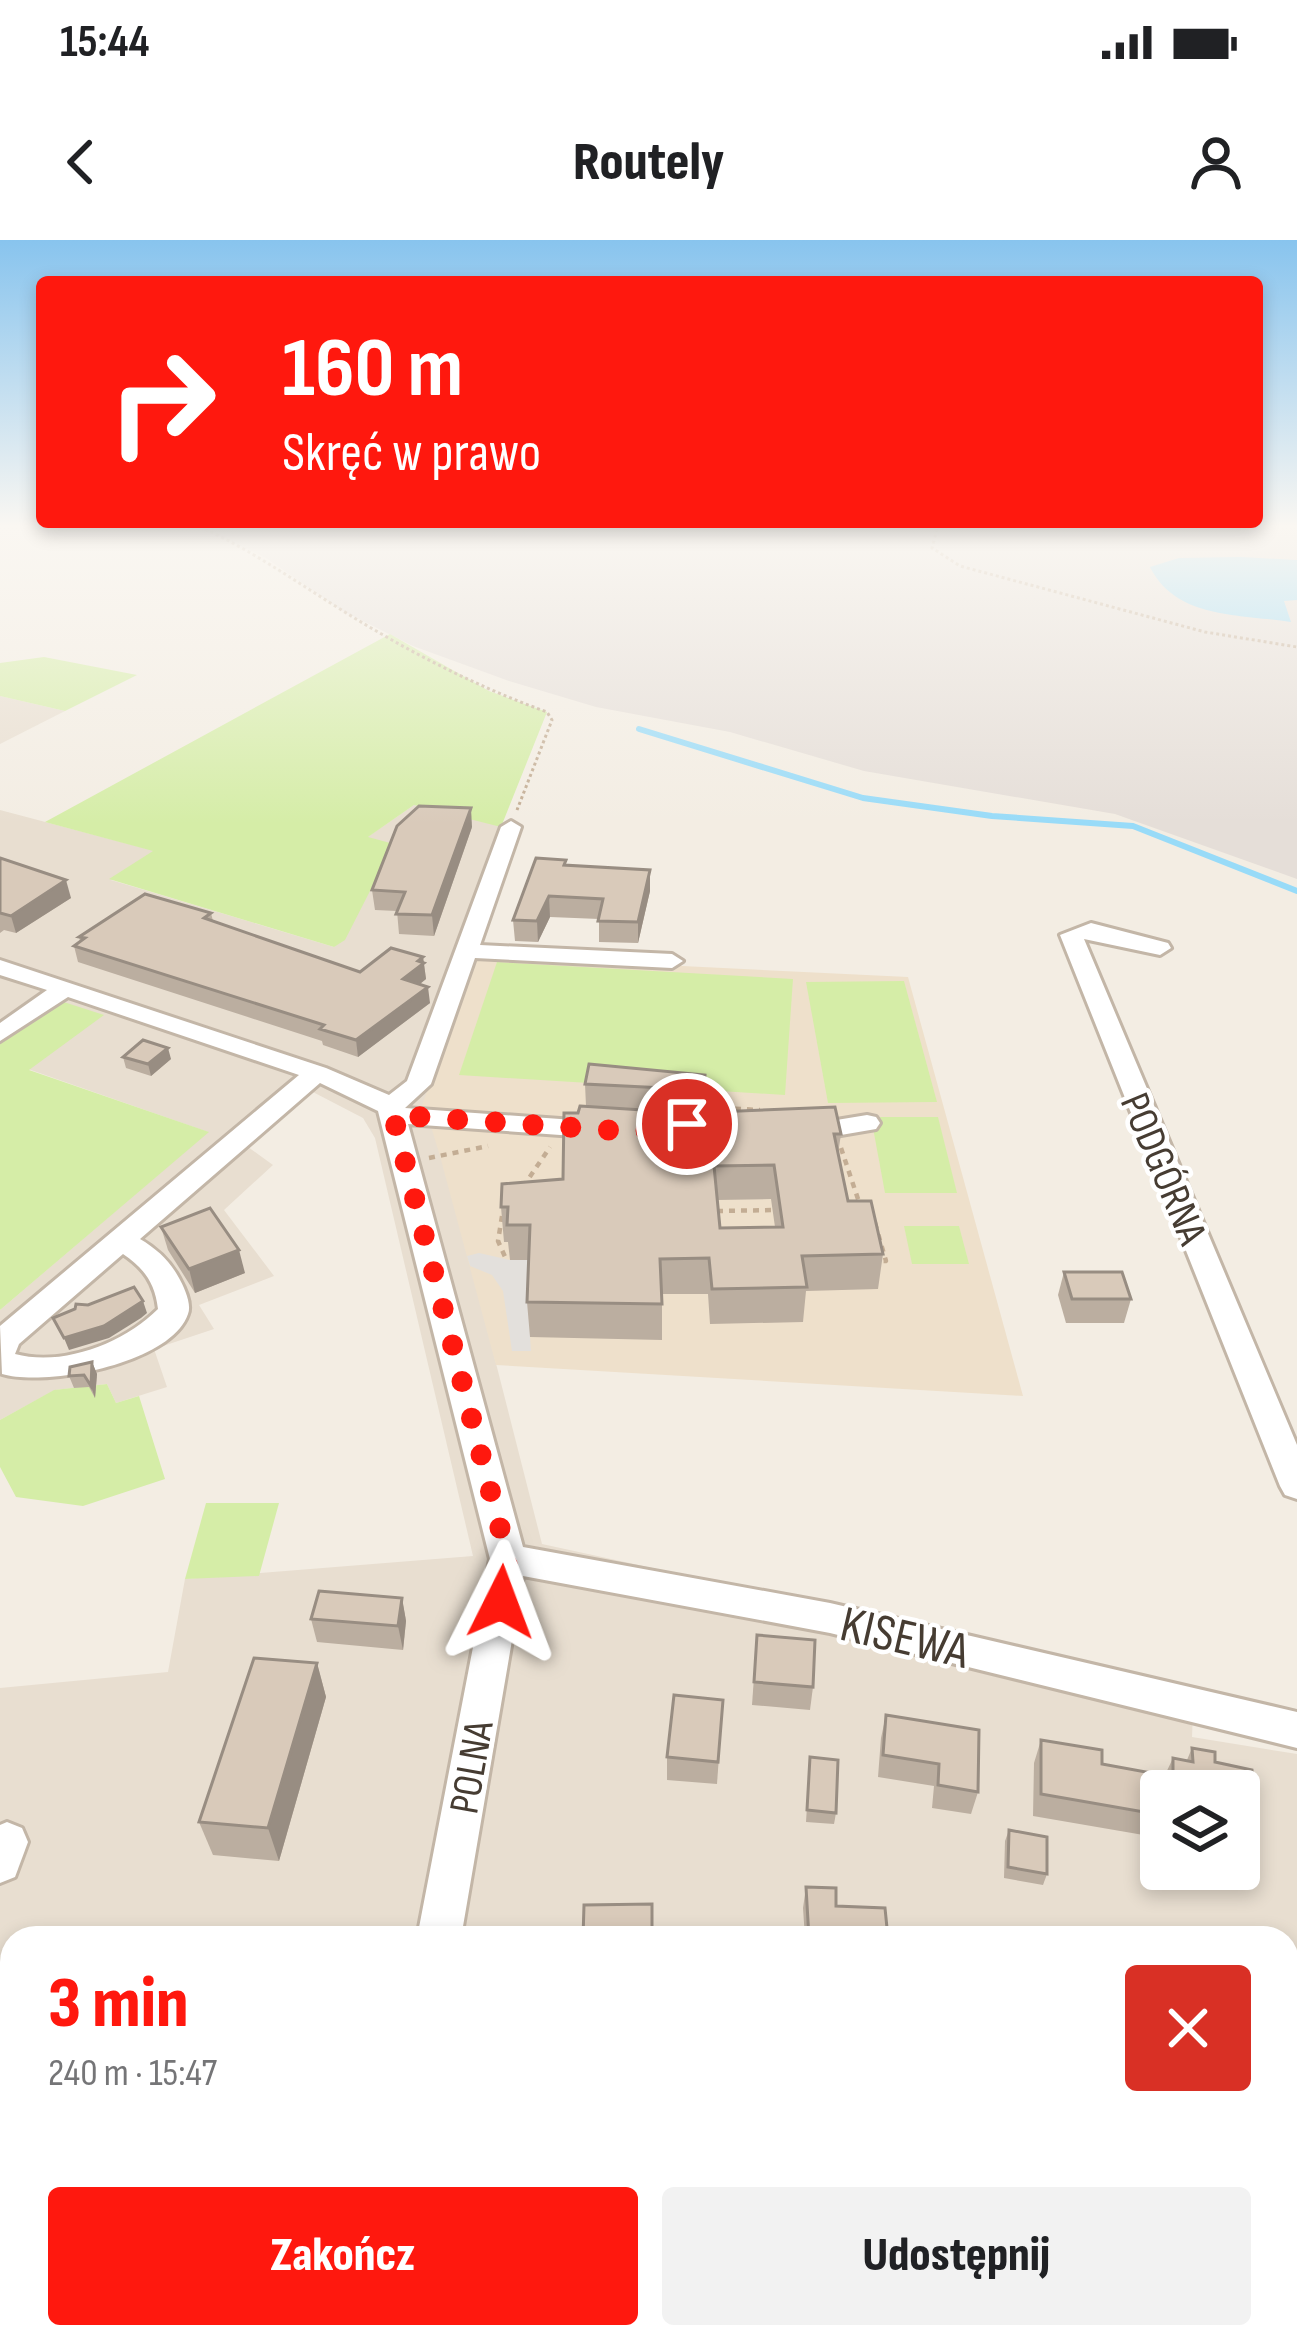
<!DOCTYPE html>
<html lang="pl">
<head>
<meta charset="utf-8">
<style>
  :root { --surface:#fff; --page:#f2f2f2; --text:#202124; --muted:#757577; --accent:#ff180e }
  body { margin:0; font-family:"Sofia Sans Condensed",sans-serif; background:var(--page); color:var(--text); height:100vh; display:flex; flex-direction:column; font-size:45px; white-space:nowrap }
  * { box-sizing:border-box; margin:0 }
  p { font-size:39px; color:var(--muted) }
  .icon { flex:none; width:66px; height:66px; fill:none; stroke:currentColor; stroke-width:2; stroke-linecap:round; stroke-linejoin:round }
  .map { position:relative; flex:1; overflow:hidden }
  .side { position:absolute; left:0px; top:1686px; width:1299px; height:423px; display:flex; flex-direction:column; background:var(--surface); border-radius:36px 36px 0 0; box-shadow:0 6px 18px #0003 }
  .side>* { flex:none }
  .banner { position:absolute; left:36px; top:36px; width:1227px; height:252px; border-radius:12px; box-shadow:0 6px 18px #0003; background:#ff180e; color:#fff; overflow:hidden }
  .tools { position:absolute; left:1140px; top:1530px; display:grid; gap:24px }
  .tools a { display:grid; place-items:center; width:120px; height:120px; border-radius:12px; background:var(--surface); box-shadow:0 6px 18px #0003; font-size:60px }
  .pin { position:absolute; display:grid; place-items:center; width:102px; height:102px; color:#fff; margin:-51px; border:6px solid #fff; border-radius:50%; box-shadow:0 3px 12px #0007 }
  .me { position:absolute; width:132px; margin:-66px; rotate:3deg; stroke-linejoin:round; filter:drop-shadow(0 0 9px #0008) }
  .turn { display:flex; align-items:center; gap:42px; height:252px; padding:0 48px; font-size:54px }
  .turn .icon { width:156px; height:156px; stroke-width:2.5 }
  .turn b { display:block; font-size:84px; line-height:102px }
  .round { display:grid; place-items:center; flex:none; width:126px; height:126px; border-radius:12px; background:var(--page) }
  .overview { display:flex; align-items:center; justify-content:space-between; height:204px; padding:0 48px }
  h1 { font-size:72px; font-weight:800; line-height:90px; color:var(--accent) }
  .action { display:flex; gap:24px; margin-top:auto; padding:24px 48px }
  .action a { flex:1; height:138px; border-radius:12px; background:var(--accent); color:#fff; font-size:48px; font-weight:800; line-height:138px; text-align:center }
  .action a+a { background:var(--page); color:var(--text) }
  .status { display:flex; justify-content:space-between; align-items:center; height:84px; padding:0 60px; background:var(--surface); direction:ltr }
  .status svg { height:33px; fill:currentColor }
  header { display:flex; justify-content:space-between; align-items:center; height:156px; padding:0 48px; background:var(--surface); font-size:54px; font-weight:800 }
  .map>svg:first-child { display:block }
  .residential { fill:#e8ded0; fill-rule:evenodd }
  .industrial { fill:#e5ded8 }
  .education { fill:#eee0cb }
  .green { fill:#d5eda7 }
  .parking { fill:#e3e0dc }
  .water { fill:#98dbf8 }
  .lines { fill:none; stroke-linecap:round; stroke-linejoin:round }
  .stream { stroke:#98dbf8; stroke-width:6 }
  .minor-casing { stroke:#c3b6a7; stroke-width:6 }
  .path-far1 { stroke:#c3ad94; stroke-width:3; stroke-dasharray:3 3; stroke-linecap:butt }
  .path { stroke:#c3ad94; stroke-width:4.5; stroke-dasharray:6 6; stroke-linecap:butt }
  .minor { fill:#fff; fill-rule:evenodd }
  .wall { fill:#bbaea0; fill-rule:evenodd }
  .shaded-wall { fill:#988d82 }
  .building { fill:#d9caba; stroke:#988d82; stroke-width:3; fill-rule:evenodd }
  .route { stroke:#ff180e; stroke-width:21; stroke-dasharray:0 37.8 }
  .labels { text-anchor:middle; stroke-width:9; stroke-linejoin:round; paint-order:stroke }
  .street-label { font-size:42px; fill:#463c32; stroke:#fff }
  .near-street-label { font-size:51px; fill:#463c32; stroke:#fff }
</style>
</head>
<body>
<div class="status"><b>15:44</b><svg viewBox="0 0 49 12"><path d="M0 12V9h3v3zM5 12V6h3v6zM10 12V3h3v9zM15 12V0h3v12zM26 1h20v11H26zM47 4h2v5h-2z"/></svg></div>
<header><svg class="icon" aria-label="back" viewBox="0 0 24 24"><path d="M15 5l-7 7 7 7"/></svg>Routely<svg class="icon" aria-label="person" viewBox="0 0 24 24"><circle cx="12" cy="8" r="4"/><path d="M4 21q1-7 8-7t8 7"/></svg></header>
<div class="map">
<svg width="1297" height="2107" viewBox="0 0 1297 2107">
  <rect width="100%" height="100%" fill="#f3ede3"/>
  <g class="residential">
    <path d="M0 456 65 471 0 504Z"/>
    <path d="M414 565 521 588 476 716 432 872 542 1304 1194 1446 1192 1497 1297 1514V2107H0V1448L168 1432 185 1339 473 1316 375 898 363 878 311 851 248 907 273 925 224 970 274 1036 199 1065 214 1089 154 1109 167 1147 116 1163 107 1144 55 1150 0 1180V1070L208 892 28 829 0 784V570L155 611 111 640 334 707 392 604 366 598ZM1161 1551H1239V1629H1161ZM12 1698H1287V2097H12Z"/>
  </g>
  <path class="industrial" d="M205 289H1297V639L1115 574 864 531 730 492 596 467 509 441 413 406 341 370 266 318Z"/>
  <path class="education" d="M476 716 908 737 1023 1156 496 1125 440 916 429 880 420 871Z"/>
  <g class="green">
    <path d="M390 394 489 451 547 472 501 587 414 565 368 597 394 604 345 700 334 707 109 639 153 611 45 582Z"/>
    <path d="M44 417 137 435 65 471 0 456V423Z"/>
    <path d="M497 722 793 739 785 855 459 835Z"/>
    <path d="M904 741 937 862 828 863 806 742Z"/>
    <path d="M42 755 104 775 29 830 209 892 0 1070V784Z"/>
    <path d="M871 877H938L957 953H885Z"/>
    <path d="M904 986H959L969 1024H912Z"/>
    <path d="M107 1144 116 1163 139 1156 165 1239 83 1266 16 1257 0 1227V1180L54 1150Z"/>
    <path d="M206 1263H279L259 1336 185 1339Z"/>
  </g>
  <path class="parking" d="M479 1013 510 1020 609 1018 530 1097 531 1111H512L503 1051 492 1035 470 1026 467 1016Z"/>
  <path class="water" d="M1241 317 1297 320V360L1284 361 1291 382C1239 374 1176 379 1150 327L1179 318Z"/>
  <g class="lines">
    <path class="stream" d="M639 489 863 558 992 576 1133 586 1297 651"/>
    <defs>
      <g id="minor">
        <path d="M511 581 521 587 480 705 672 714 683 721 672 728 475 718 431 844 405 868 602 882 615 890 602 898 408 884 523 1307 830 1363 1297 1472V1508L830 1393 523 1336 461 1698H417L490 1319 378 871 320 843 140 999C157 1009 170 1021 179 1038 184 1047 192 1064 188 1074 171 1124 45 1147 2 1134L0 1086 299 835 68 757 0 801V783L47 750 0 735V720L326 828 389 855 407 841 501 587ZM123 1014C144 1028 155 1043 158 1069 124 1103 63 1127 15 1114L19 1104Z"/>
        <path d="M1091 683 1168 703 1171 708 1160 715 1084 699 1297 1205V1259L1285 1255 1280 1246 1060 695Z"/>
        <path d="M867 875 876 877 880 883 876 889 800 902 787 894 800 886Z"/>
        <path d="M7 1582 22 1588 28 1602 15 1637 0 1643V1585Z"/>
        <path d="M339 2097H391L389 2107H337Z"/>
      </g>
    </defs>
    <use href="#minor" class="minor-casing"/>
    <g class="path-far1">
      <path d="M205 289C254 312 295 341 340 369 405 410 475 446 547 472L552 480 517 570"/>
      <path d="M937 289 932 308 960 326 1205 392 1297 407"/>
    </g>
    <g class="path">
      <path d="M699 867 760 870"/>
      <path d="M841 908 860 965"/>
      <path d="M429 918 488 906"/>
      <path d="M523 947 550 907"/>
      <path d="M717 971 777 970"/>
      <path d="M502 976 498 1001 506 1019"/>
      <path d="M875 983 886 1021H878"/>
    </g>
    <use href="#minor" class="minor"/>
  </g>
  <g class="wall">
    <path d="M472 587 434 696 399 694 397 671 375 670 372 650Z"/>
    <path d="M0 618 71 658 16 693 4 690 0 693Z"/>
    <path d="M566 620V626L650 651 638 703 599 702V679L550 677 538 702 515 701 513 680Z"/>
    <path d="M211 673 213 681 360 732 423 717 426 739 420 744 430 763 358 817 323 805 322 801 78 722 74 706 80 701 79 697Z"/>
    <path d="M123 817 171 819 151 836 126 828Z"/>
    <path d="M705 835 704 873 841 894 838 914 848 961 883 1014 878 1049 806 1051 803 1082 710 1084 708 1054H662V1100L530 1097 527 1062 529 1020H510L508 1002H504L501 967 563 939 578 873 586 866 585 844ZM771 959 775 987 720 988 717 960Z"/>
    <path d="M161 987 245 1033 195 1053 168 1010Z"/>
    <path d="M1064 1032 1131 1059 1124 1083H1066L1058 1055Z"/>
    <path d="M92 1122 97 1134 95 1158 89 1147 74 1148 69 1136Z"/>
    <path d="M402 1358 406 1381 403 1410 317 1402 311 1379Z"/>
    <path d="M757 1395 813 1447 810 1470 752 1465Z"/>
    <path d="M317 1423 326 1457 279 1621 213 1615 199 1582Z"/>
    <path d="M723 1460 717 1544 667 1540V1517Z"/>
    <path d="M886 1475 978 1552 971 1574 932 1568 934 1546 878 1537 881 1498Z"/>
    <path d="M1041 1500 1102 1510V1524L1165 1535 1173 1518 1187 1520 1192 1508 1215 1512V1522L1252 1530 1257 1591 1244 1613 1239 1612V1551H1161V1598L1033 1576 1034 1523Z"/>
    <path d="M810 1517 836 1573 834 1584 806 1582Z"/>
    <path d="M1009 1590 1047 1634 1043 1645 1004 1638 1005 1601Z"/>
    <path d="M806 1647 836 1666 888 1698H805L803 1668Z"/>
    <path d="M1287 1727 1297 1728V1811H1287Z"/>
    <path d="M12 1937V2081L0 2083V1939Z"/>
    <path d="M1034 2097H1132L1139 2107H1034Z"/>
    <path d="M1205 2097H1287L1297 2107H1208Z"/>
  </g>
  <g class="shaded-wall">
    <path d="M471 568 472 587 434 696 432 675Z"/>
    <path d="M650 630V651L638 703V682Z"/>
    <path d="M66 640 71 658 16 693 11 676Z"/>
    <path d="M549 656 550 677 538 702 537 681Z"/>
    <path d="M423 717 426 739 406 755 403 739Z"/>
    <path d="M428 747 430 763 358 817 356 800Z"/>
    <path d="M168 808 171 819 151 836 148 824Z"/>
    <path d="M239 1010 245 1033 195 1053 189 1029Z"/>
    <path d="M143 1061 147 1073 141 1078 109 1098 69 1110 64 1098Z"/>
    <path d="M92 1122 97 1134 95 1158 91 1146Z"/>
    <path d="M402 1358 406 1381 403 1410 398 1386Z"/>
    <path d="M317 1423 326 1457 279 1621 268 1588Z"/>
    <path d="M12 1962V2062L1 2051Z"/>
    <path d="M79 2097H96L94 2107H77Z"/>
  </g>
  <g class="building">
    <path d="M419 566 471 568 432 675 396 674 405 652 372 650 397 586Z"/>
    <path d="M0 618 66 640 11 676 0 673Z"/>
    <path d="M536 618 566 620 564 625 650 630 638 682 598 681 603 659 549 656 537 681 513 680Z"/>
    <path d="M145 654 211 673 204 678 360 732 391 708 423 717 418 721 424 723 403 739 428 747 356 800 320 789 324 785 74 706 85 698 79 697Z"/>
    <path d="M143 800 168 808 148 824 123 817Z"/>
    <path d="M589 824 705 835 704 850 585 844Z"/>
    <path d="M580 866 690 873 835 867 841 894H834L848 961H871L883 1014 802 1016 807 1047 712 1049 709 1018 660 1019 662 1064 527 1062 530 985H507L508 967H501L502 944 563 939 564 873H578ZM774 925 783 987 720 988 714 926Z"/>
    <path d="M210 968 239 1010 189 1029 161 987Z"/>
    <path d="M1064 1032H1122L1131 1059H1072Z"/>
    <path d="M134 1047 143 1061 104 1086 64 1098 53 1078 75 1069 76 1064 88 1065Z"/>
    <path d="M92 1122 91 1146 84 1135 69 1136 70 1127Z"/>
    <path d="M319 1351 402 1358 398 1386 311 1379Z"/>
    <path d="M757 1395 815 1400 813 1447 754 1442Z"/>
    <path d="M254 1418 317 1423 268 1588 199 1582Z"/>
    <path d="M674 1455 723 1460 718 1522 667 1517Z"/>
    <path d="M886 1475 979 1490 978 1552 938 1545 939 1524 883 1515Z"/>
    <path d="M1041 1500 1102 1510V1524L1173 1537V1518L1193 1522 1192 1508 1215 1512V1522L1252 1530 1257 1591 1239 1588V1551H1161V1575L1041 1554Z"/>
    <path d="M810 1517 838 1520 836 1573 807 1570Z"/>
    <path d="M1009 1590 1047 1597V1634L1008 1627Z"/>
    <path d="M806 1647 836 1648V1666L885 1668 888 1698H809Z"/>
    <path d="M652 1664V1698H583L584 1665Z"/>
    <path d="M1287 1727 1297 1728V1791L1287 1790Z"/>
    <path d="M12 1937V1962L0 2051V1939Z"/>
    <path d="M1287 2064 1297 2107 1234 2106 1232 2097H1287Z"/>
    <path d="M38 2097H79L77 2107H36Z"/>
    <rect x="693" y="2097" width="98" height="10"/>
    <path d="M1044 2097H1132L1138 2098 1139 2107H1044Z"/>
  </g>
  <linearGradient id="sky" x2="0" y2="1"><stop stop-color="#88c4ee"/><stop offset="0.49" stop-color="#faf7f2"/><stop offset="1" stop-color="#faf7f2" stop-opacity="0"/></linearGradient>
  <rect width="1297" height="584" fill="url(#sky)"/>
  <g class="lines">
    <path class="route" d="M501 1362 508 1319 393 875 638 892 687 884"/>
  </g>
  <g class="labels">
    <g class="street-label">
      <text transform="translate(1165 928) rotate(67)" y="15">PODGÓRNA</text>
      <text transform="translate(470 1527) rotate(-80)" y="15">POLNA</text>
    </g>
    <g class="near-street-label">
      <text transform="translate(905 1396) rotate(13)" y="18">KISEWA</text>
    </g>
  </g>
</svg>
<div class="tools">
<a><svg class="icon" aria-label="layers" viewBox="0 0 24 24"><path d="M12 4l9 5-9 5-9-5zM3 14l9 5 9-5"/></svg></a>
</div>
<div class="pin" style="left:687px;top:884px;background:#d93025"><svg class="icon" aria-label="arrive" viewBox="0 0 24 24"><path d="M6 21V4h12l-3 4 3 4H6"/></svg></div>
<svg class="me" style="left:501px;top:1362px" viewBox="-20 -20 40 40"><path d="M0-17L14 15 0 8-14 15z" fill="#ff180e" stroke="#fff" stroke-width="4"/></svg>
<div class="banner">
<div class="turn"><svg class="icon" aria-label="right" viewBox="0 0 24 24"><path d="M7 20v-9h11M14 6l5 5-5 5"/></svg><div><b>160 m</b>Skręć w prawo</div></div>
</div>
<section class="side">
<div class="overview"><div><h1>3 min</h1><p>240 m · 15:47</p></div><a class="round" style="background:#d93025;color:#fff"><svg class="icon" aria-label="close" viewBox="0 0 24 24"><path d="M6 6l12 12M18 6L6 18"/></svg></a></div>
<div class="action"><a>Zakończ</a><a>Udostępnij</a></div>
</section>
</div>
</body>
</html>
